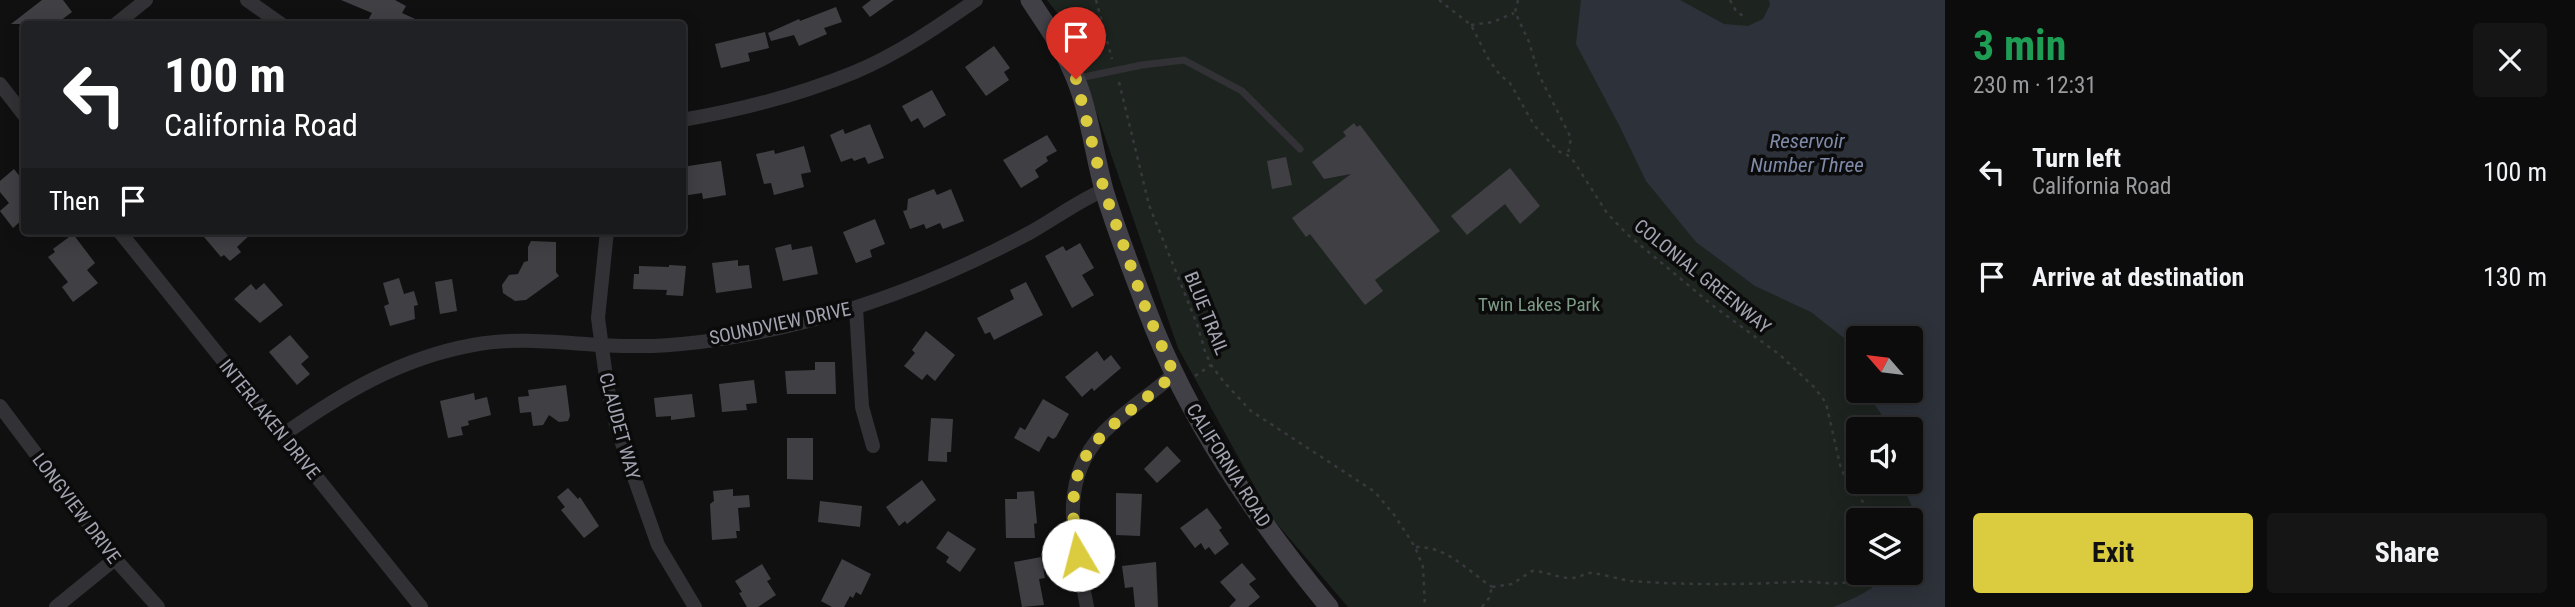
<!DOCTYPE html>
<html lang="en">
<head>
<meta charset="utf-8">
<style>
  :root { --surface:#0d0c0d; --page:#161516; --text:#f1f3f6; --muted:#9a9b9d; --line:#2d2c2e; --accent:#dbcc3f }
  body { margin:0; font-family:"Roboto Condensed",sans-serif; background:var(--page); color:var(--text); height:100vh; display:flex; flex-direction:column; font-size:26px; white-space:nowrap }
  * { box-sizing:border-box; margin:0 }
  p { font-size:23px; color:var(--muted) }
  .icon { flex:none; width:38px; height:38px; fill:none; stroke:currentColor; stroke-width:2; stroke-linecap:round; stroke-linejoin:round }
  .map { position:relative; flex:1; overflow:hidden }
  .drawer { display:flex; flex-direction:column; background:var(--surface); width:630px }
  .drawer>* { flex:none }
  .top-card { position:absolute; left:21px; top:21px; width:665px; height:214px; border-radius:7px; box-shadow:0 4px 18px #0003,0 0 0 2px var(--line); background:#202124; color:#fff; overflow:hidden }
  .needle { width:46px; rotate:298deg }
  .buttons { position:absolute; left:1846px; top:326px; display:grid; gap:14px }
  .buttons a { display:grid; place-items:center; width:77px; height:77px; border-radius:7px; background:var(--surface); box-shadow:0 4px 18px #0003,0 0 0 2px var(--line); font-size:35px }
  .pin { position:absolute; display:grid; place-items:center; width:60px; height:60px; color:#fff; margin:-72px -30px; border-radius:50% 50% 50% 0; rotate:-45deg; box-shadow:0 0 7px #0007 }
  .pin .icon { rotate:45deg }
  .me { position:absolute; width:77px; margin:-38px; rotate:352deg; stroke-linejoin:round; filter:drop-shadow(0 0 5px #0008) }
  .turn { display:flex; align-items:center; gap:24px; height:147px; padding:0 28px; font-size:32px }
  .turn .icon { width:91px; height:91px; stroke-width:2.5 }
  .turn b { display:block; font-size:49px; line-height:60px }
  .then { display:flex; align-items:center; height:66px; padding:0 28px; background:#0003; gap:14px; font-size:26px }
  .round { display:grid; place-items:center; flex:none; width:74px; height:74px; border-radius:7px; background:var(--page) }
  .summary { display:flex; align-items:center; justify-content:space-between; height:119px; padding:0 28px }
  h1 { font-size:42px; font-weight:700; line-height:52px; color:#1e9e55 }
  .cta { display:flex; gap:14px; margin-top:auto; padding:14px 28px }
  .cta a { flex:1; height:80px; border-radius:7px; background:var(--accent); color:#111; font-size:28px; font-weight:700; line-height:80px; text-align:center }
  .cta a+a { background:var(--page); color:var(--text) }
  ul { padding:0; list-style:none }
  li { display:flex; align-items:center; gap:21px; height:105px; padding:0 28px }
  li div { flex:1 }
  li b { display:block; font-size:26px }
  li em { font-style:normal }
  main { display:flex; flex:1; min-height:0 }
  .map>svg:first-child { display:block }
  .green { fill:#1d241f; fill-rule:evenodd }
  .water { fill:#2d323a }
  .building { fill:#403f44 }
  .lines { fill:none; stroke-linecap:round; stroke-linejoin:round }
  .path { stroke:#38383d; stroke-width:2.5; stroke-dasharray:3.5 5; stroke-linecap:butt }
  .service { stroke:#323236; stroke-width:7 }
  .minor { stroke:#323236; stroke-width:14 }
  .secondary { stroke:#404046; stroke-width:19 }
  .route { stroke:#dbcc3f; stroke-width:12; stroke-dasharray:0 21.6 }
  .labels { text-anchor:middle; stroke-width:7; stroke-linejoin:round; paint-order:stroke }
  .street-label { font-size:19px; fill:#a3a4b1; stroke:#0c0b0c }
  .park-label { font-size:19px; fill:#7c9a85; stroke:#0c0b0c }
  .water-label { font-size:21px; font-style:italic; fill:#7e8aa8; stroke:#0c0b0c }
</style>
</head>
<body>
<main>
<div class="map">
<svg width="1945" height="607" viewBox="0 0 1945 607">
  <rect width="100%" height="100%" fill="#111011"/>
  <path class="green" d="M1047 0H1945V607H1348L1272 518 1178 348 1066 24ZM1858 338H1911V390H1858ZM1858 429H1911V481H1858ZM1858 520H1911V572H1858Z"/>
  <path class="water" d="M1581 0H1680L1724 24 1748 26 1763 19 1770 5 1769 0H1945V607H1833C1854 599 1875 589 1890 572H1911V536L1917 519 1901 481H1911V429H1891L1865 390H1911V338H1858V371L1853 345 1811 312 1755 286 1696 242 1646 181 1619 125 1576 44Z"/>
  <g class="building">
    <path d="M42 0H63L72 12 56 24H11Z"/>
    <path d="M341 0H395L406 6 402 13 426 24H377L368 20 372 13Z"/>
    <path d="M871 0H894L870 17 862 7Z"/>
    <path d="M836 7 842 22 824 28 827 34 799 46 794 35 771 41 768 33 799 19 800 21Z"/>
    <path d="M765 32 769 48 748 53 750 61 721 68 715 44Z"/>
    <path d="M994 46 1010 68 1004 72 1009 80 986 96 965 67Z"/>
    <path d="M932 90 946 115 924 128 918 118 911 122 902 106Z"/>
    <path d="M1354 123 1357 127 1360 125 1440 231 1375 280 1383 291 1365 305 1310 234 1306 237 1292 218 1351 174 1324 179 1312 162 1346 136 1343 132Z"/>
    <path d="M870 124 884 158 868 164 865 157 854 161 852 158 841 162 830 135 843 129 845 134Z"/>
    <path d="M1047 135 1057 151 1046 157 1048 161 1035 170 1039 177 1021 188 1003 160Z"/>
    <path d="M804 146 811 172 801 174 804 187 774 195 771 183 764 184 756 154 774 150 775 154Z"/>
    <path d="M1286 157 1292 185 1272 189 1267 161Z"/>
    <path d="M721 161 726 195 703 199 702 193 682 196V167Z"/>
    <path d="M1510 168 1540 206 1520 224 1505 204 1467 235 1451 216Z"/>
    <path d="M14 169 24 182V218L13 228 0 211 9 203 0 192V181Z"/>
    <path d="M934 189 937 195 951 189 964 221 943 229 940 223 926 229 924 224 910 229 903 211 907 210 908 199Z"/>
    <path d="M875 219 885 244 870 250 872 257 856 263 843 232Z"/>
    <path d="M199 231H254L237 247 241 252 230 261 224 255 221 257Z"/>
    <path d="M73 234 95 263 87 270 98 283 73 302 62 287 68 282 48 257 55 252 53 249Z"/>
    <path d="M531 241 556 242V272L559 276 526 300 515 301 503 293 502 285 509 275 518 274 524 262 528 261V247Z"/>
    <path d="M1080 243 1094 268 1082 275 1094 295 1072 308 1045 256 1063 246 1066 251Z"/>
    <path d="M791 244 792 250 812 246 818 274 783 281 775 248Z"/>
    <path d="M738 260V266L749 265 752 288 716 293 712 263Z"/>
    <path d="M669 265 686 266 683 296 666 295 667 290 633 289 634 274H639V266L669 267Z"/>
    <path d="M399 278 404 294 414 291 418 305 414 306 415 319 390 326 384 306 389 304 383 283Z"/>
    <path d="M452 279 457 311 440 314 435 282Z"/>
    <path d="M1026 282 1043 315 994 340 990 332 985 334 977 318 1014 299 1010 290Z"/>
    <path d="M264 283 283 305 260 323 234 299 251 284 256 290Z"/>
    <path d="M926 331 955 355 935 381 927 374 922 380 904 366 915 353 912 350Z"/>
    <path d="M290 335 309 357 301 364 310 374 297 385 269 352Z"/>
    <path d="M1097 351 1104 361 1111 355 1121 368 1094 391 1092 388 1082 397 1065 377Z"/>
    <path d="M815 362H835L836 394H787L785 371 815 370Z"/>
    <path d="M754 380 757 403 746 404 747 410 722 412 719 384Z"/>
    <path d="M566 385 570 416 568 421 559 422 549 415 543 425 533 426 531 412 520 413 518 397 529 396 528 390Z"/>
    <path d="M474 393 475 400 487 397 491 415 468 421 469 425 461 427 463 435 448 438 440 401Z"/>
    <path d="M692 394 695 417 671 420V416L656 417 654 398Z"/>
    <path d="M1043 399 1069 414 1056 437 1053 439 1048 436 1039 452 1014 438 1020 427 1025 430Z"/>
    <path d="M931 418 953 419 951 452H947V462L928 461Z"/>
    <path d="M787 438H813V480L787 479Z"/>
    <path d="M1167 446 1181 461 1157 483 1144 469Z"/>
    <path d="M922 480 936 500 907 524 905 521 899 526 886 507Z"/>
    <path d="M568 488 578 499 580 497 599 526 584 538 561 510 565 507 557 497Z"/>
    <path d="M733 489V496L749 495 750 507 738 508 740 531H736L737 538 712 540 710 504 714 501 713 491Z"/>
    <path d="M1034 491 1037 523 1034 524 1035 538H1006L1005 499H1017V492Z"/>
    <path d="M1116 493 1142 494 1140 536 1116 535Z"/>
    <path d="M820 501 862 506 860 527 818 522Z"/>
    <path d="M1207 508 1222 528 1219 530 1229 544 1215 555 1209 547 1205 550 1201 543 1195 548 1180 528Z"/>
    <path d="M948 531 976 549 960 572 946 562 949 557 936 548Z"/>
    <path d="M1041 557 1045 578 1039 579 1044 605 1022 607 1014 562Z"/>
    <path d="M842 559 871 574 861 595 856 592 853 598 850 596 844 607H832L821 601Z"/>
    <path d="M1156 562 1158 607H1135L1133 587 1125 588 1122 566Z"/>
    <path d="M1242 563 1256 579 1249 584 1260 597 1248 607H1229L1236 600 1220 582Z"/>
    <path d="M762 564 771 579 767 581 776 595 758 607H747L739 593 742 592 735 581Z"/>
  </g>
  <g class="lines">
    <g class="path">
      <path d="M1096 0 1112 59"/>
      <path d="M1439 0 1471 25 1489 60 1500 75 1510 83 1534 125 1558 151 1571 157 1607 213 1627 234 1712 305 1780 355 1815 388 1826 403 1841 469 1853 490 1878 520"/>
      <path d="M1518 0 1515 12 1529 42 1539 75 1571 138 1568 154"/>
      <path d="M1730 0 1736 11 1743 16"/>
      <path d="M1471 25 1493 22 1514 13"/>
      <path d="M1119 82 1149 205 1197 324 1205 351 1211 365 1224 382 1251 411 1375 492 1395 516 1415 547 1423 567 1425 607"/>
      <path d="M1195 376 1211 365"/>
      <path d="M1416 547C1447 546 1468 571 1492 587"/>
      <path d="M1492 587 1512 584 1532 571C1544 571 1556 577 1568 578 1577 579 1581 575 1589 573 1595 572 1622 580 1631 581 1684 585 1738 585 1792 582 1822 579 1841 592 1870 572"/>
      <path d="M1482 607 1489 598 1492 587"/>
    </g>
    <path class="service" d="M1079 78 1142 65 1184 60 1242 91 1300 149"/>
    <g class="minor">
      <path d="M247 0 281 24"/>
      <path d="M116 24 146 0"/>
      <path d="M0 84 24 115"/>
      <path d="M682 120C741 110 799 95 855 72 898 54 937 27 976 0"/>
      <path d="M119 231 421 607"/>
      <path d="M607 231 598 318 607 385 617 429 658 545 695 607"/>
      <path d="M856 308 862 407 873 446"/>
      <path d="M0 406 115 559 158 607"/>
      <path d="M283 435C342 393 401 358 473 345 525 335 579 346 632 346 682 347 735 338 784 327 871 307 953 274 1031 232 1056 218 1078 201 1104 190"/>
      <path d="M56 607 115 559"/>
      <path d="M1087 607C1076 545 1055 484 1103 433 1124 411 1152 394 1174 374"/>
    </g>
    <path class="secondary" d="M1030 0C1044 22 1061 44 1071 68 1089 106 1093 150 1104 190 1116 230 1132 271 1147 310 1188 419 1255 517 1329 607"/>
  </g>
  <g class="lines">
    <path class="route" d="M1076 79 1104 190 1147 312 1174 374C1103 438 1058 445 1078 555"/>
  </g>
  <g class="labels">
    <g class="street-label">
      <text transform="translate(1703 276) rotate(39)" y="7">COLONIAL GREENWAY</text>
      <text transform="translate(1207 313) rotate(68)" y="7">BLUE TRAIL</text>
      <text transform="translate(780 323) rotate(-12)" y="7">SOUNDVIEW DRIVE</text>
      <text transform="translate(270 419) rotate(51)" y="7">INTERLAKEN DRIVE</text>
      <text transform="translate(620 426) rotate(75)" y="7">CLAUDET WAY</text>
      <text transform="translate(1229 465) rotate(58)" y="7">CALIFORNIA ROAD</text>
      <text transform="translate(77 508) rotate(53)" y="7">LONGVIEW DRIVE</text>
    </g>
    <g class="park-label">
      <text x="1539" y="311">Twin Lakes Park</text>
    </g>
    <g class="water-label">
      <text x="1807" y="148">Reservoir<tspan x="1807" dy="24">Number Three</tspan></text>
    </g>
  </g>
</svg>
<div class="buttons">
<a><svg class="needle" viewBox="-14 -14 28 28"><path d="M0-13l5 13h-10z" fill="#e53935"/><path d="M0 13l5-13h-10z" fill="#9a9b9d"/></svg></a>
<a><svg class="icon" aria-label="sound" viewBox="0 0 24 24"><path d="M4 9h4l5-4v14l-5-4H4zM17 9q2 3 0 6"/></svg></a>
<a><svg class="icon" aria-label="layers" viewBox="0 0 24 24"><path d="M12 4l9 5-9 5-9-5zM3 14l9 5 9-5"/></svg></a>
</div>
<div class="pin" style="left:1076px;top:79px;background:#d93025"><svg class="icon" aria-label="arrive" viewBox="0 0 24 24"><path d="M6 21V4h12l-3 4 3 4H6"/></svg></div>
<svg class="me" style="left:1078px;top:555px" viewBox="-20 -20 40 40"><circle r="19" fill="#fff"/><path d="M0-13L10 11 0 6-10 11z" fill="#dbcc3f"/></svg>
<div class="top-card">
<div class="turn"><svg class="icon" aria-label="left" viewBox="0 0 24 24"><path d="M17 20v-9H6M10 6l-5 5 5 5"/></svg><div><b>100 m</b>California Road</div></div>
<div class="then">Then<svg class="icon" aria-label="arrive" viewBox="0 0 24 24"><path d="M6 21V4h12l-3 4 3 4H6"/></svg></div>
</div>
</div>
<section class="drawer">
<div class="summary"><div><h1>3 min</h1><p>230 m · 12:31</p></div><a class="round"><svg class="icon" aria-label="close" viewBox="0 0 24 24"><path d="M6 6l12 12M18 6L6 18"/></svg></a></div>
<ul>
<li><svg class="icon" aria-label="left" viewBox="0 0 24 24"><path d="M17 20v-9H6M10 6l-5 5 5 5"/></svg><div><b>Turn left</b><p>California Road</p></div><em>100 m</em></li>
<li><svg class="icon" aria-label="arrive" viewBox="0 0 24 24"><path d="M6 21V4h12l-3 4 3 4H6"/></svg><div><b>Arrive at destination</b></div><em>130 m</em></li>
</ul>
<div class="cta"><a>Exit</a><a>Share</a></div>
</section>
</main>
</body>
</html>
